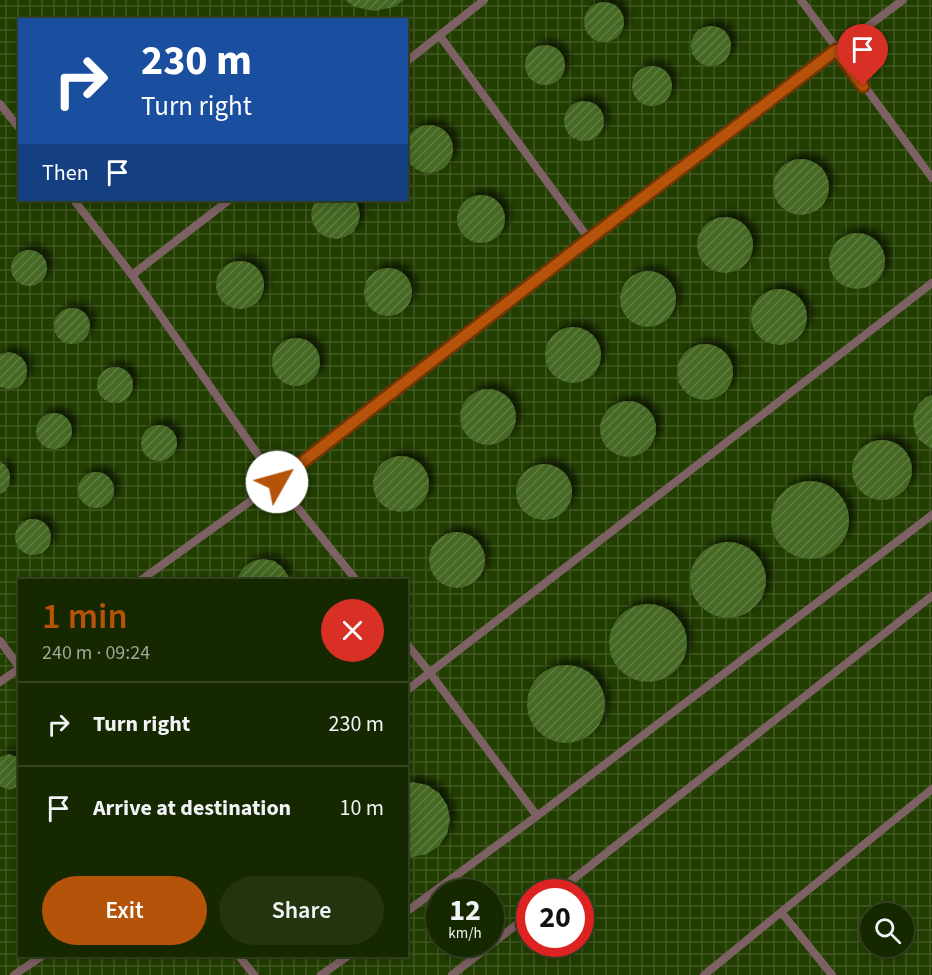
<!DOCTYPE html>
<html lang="en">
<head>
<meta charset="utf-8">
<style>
  :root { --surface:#162800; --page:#23340f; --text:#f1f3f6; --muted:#9ea699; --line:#354422; --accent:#b45309 }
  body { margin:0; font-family:"Source Sans 3",sans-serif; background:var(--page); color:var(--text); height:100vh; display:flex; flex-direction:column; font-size:22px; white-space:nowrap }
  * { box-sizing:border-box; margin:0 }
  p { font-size:20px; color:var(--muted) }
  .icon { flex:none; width:33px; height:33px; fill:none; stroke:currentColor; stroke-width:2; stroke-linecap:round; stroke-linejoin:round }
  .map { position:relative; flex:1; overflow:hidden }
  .side { position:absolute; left:18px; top:579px; width:390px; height:378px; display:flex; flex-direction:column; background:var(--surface); border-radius:0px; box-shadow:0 3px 15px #0003,0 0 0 2px var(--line) }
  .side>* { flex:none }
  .banner { position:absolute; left:18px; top:18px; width:390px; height:183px; border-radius:0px; box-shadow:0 3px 15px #0003,0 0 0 2px var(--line); background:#1a4fa0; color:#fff; overflow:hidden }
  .tools { position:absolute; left:860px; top:903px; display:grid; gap:12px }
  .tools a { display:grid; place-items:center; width:54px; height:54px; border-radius:50%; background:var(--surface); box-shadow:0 3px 15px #0003,0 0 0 2px var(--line); font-size:30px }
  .speed { position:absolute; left:426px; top:879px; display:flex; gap:12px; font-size:30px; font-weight:700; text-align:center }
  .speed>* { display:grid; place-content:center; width:78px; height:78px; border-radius:50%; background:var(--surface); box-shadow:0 3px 15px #0003,0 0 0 2px var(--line); line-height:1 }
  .speed small { font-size:15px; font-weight:400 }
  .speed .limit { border:9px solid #d22; background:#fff; color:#111 }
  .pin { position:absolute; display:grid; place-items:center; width:51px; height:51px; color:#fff; margin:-62px -26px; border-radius:50% 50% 50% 0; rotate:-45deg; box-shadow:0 0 6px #0007 }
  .pin .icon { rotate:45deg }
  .me { position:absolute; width:66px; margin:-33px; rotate:52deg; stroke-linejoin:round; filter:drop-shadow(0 0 4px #0008) }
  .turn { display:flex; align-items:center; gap:21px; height:126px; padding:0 24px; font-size:27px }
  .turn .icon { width:78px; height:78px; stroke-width:2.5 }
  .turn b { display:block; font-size:42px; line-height:51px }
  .then { display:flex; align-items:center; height:57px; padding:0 24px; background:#0003; gap:12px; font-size:22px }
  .round { display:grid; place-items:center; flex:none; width:63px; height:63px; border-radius:32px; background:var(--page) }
  .overview { display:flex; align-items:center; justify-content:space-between; height:102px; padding:0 24px }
  h1 { font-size:36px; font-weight:600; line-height:45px; color:var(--accent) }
  .cta { display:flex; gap:12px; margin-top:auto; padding:12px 24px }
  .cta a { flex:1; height:69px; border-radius:36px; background:var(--accent); color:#fff; font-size:24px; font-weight:600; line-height:69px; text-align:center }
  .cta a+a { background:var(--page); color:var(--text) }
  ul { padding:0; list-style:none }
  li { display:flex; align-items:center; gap:18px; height:84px; padding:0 24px; border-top:2px solid var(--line) }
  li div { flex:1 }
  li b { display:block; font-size:22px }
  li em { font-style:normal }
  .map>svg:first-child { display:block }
  .industrial { fill:url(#industrial-grid); fill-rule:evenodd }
  .building { fill:url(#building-hatch); filter:url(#shadow) }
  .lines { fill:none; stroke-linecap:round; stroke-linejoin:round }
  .service { stroke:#7e6164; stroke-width:8 }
  .route-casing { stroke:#753606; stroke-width:15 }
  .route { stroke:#b45309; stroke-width:10 }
</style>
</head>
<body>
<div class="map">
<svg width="932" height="975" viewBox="0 0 932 975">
  <defs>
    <pattern id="industrial-grid" width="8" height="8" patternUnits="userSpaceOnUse" patternTransform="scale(1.5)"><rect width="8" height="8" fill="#223e00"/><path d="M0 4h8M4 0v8" fill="none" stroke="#415a23"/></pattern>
    <pattern id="building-hatch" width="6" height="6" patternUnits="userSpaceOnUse" patternTransform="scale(1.5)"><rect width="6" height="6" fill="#456724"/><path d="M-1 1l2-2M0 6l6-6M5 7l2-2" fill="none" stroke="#5f7d42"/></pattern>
    <filter id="shadow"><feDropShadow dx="5.5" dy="-5.5" stdDeviation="3" flood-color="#0009"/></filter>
  </defs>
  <rect width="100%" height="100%" fill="#1d3500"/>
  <path class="industrial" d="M0 0H932V975H0ZM20 20H406V200H20ZM20 580H406V956H20ZM440 892H490V944H440ZM530 892H580V944H530ZM870 914H903V946H870Z"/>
  <g class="building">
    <path d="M345 0H404L394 7 374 11 355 7Z"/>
    <circle cx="604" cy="22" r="20"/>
    <circle cx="711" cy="46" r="20"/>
    <circle cx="545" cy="65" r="20"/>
    <circle cx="652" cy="86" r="20"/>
    <circle cx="584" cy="121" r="20"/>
    <circle cx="429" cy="149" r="24"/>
    <circle cx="801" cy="187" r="28"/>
    <circle cx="481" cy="219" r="24"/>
    <path d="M317 200H354L358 205 360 215 358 224 353 232 345 237 336 239 326 237 318 232 313 224 311 215 313 205Z"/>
    <circle cx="725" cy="245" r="28"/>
    <circle cx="857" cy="261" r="28"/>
    <circle cx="29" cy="268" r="18"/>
    <circle cx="240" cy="285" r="24"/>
    <circle cx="388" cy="292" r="24"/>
    <circle cx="648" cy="299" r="28"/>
    <circle cx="779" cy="317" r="28"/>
    <circle cx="72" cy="326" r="18"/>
    <circle cx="573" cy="355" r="28"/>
    <circle cx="296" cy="362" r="24"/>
    <circle cx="705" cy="372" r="28"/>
    <path d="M9 352 16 354 22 358 26 364 27 371 26 378 22 384 16 388 9 389 0 387V355Z"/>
    <circle cx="115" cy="385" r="18"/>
    <circle cx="488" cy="417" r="28"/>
    <path d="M932 395V449L919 440 915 432 913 422 914 413 919 404 926 397Z"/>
    <circle cx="628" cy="429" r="28"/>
    <circle cx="54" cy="431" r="18"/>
    <circle cx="159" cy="443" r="18"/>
    <circle cx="882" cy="470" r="30"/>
    <circle cx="401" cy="484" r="28"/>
    <path d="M0 462 5 465 9 471 10 478 9 485 5 491 0 494Z"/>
    <circle cx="544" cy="492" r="28"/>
    <circle cx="96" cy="490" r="18"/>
    <circle cx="810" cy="520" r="39"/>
    <circle cx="33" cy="537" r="18"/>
    <circle cx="457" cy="560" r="28"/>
    <circle cx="728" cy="580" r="38"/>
    <path d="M263 559 274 561 282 567 288 576 289 580H237L238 576 244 567 253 561Z"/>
    <circle cx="648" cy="643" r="39"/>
    <circle cx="566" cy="704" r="39"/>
    <path d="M9 754 20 758V786L9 790 0 786V757Z"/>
    <path d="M412 782 427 785 439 793 447 805 450 819 447 834 439 846 427 854 412 857 406 856V783Z"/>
  </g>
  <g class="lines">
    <g class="service">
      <path d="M801 0 932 178"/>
      <path d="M440 36 589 239"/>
      <path d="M406 62 484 0"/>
      <path d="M0 104 20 129"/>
      <path d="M74 200 132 275 277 482 356 580"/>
      <path d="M132 275 229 200"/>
      <path d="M141 580 277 482 589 239 836 50 903 0"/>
      <path d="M0 641 20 668"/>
      <path d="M406 643 430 673 537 816"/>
      <path d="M0 682 20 668"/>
      <path d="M406 691 932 283"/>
      <path d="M557 892 932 596"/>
      <path d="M406 912 537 816 932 515"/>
      <path d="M782 913 832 975"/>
      <path d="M239 956 254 975"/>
      <path d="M14 975 42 956"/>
      <path d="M321 975 348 956"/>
      <path d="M452 975 530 914"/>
      <path d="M704 975 932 789"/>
    </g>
  </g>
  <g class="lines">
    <defs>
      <path id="route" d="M277 482 589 239 836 50 863 86"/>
    </defs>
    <use href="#route" class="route-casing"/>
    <use href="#route" class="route"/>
  </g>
</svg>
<div class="tools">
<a><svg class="icon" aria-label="search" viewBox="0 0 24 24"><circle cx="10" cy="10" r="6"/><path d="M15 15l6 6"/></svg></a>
</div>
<div class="speed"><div>12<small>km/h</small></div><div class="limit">20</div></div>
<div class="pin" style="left:863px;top:86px;background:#d93025"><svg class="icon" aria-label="arrive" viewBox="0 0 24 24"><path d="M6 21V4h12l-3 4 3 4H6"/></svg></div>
<svg class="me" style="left:277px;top:482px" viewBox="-20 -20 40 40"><circle r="19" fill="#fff"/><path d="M0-13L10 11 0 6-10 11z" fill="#b45309"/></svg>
<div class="banner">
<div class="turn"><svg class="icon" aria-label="right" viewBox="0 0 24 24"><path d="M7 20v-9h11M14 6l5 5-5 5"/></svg><div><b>230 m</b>Turn right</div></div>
<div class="then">Then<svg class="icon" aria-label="arrive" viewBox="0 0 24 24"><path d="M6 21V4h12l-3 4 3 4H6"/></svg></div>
</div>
<section class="side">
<div class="overview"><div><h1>1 min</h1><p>240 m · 09:24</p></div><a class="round" style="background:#d93025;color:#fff"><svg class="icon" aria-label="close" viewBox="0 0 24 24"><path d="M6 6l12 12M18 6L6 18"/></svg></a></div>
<ul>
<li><svg class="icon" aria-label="right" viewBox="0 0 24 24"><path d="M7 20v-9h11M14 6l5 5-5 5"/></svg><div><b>Turn right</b></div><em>230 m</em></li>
<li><svg class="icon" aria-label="arrive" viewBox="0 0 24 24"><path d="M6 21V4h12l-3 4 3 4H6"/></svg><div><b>Arrive at destination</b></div><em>10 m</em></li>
</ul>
<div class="cta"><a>Exit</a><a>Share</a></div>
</section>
</div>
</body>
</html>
